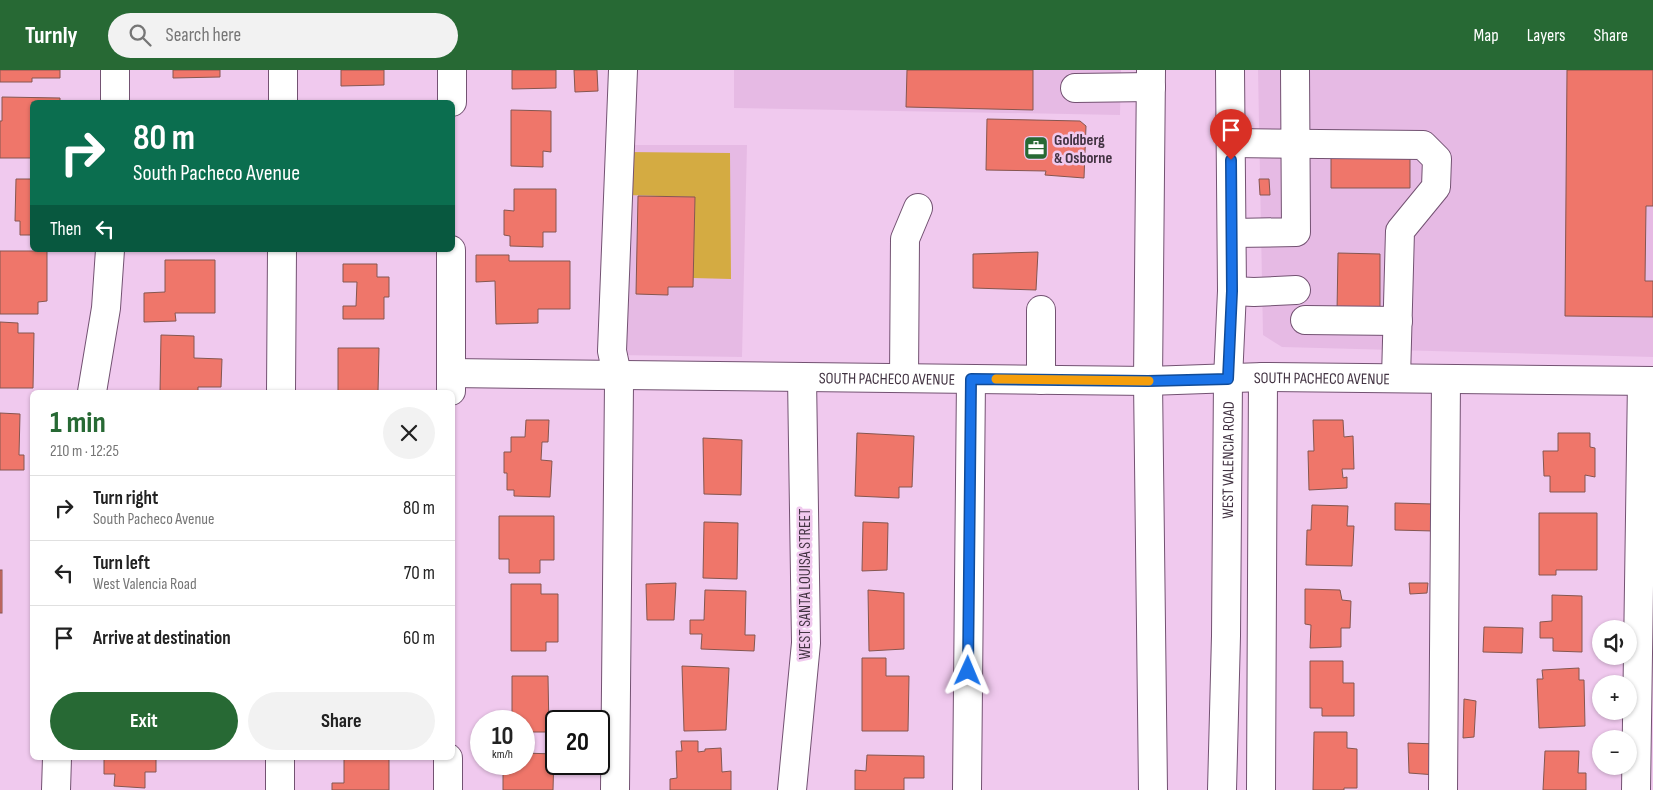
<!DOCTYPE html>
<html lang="en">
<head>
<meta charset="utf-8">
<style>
  :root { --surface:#fff; --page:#f2f2f2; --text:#222; --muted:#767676; --line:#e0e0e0; --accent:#276934 }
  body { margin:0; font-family:"Sofia Sans Condensed",sans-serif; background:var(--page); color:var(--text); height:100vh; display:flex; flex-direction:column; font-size:19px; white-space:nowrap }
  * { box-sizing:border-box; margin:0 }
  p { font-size:16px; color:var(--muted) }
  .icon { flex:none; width:28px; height:28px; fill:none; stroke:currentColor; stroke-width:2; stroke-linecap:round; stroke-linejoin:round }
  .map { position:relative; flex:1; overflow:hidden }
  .side { position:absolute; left:30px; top:320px; width:425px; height:370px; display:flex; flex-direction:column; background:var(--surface); border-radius:8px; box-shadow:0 1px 4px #0004 }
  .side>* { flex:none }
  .guide { position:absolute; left:30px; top:30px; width:425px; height:152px; border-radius:8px; box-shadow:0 1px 4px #0004; background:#0b6e4f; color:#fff; overflow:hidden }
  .fabs { position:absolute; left:1592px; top:550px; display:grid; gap:10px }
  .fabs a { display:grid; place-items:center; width:45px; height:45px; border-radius:50%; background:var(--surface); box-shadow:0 1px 4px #0004; font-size:25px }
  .speed { position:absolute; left:470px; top:640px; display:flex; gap:10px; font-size:25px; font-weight:700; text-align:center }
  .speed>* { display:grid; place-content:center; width:65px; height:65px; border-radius:50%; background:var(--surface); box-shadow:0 1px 4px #0004; line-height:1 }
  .speed small { font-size:12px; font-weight:400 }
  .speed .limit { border:2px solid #111; border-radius:8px; background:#fff; color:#111 }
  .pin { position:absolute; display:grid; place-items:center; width:42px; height:42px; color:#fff; margin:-51px -21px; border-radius:50% 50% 50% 0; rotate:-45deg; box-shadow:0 0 5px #0007 }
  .pin .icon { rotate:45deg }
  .me { position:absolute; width:55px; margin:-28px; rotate:1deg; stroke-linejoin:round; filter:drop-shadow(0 0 4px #0008) }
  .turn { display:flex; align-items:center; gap:18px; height:105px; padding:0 20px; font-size:22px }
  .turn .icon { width:65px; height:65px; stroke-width:2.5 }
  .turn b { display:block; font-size:35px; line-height:42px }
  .then { display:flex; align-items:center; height:48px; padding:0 20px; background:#0003; gap:10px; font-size:19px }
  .round { display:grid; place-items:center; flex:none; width:52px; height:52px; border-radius:26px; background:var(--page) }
  .summary { display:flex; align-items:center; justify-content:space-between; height:85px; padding:0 20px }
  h1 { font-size:30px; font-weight:700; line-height:38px; color:var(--accent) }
  .action { display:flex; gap:10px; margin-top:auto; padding:10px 20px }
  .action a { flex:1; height:58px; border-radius:30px; background:var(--accent); color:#fff; font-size:20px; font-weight:700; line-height:58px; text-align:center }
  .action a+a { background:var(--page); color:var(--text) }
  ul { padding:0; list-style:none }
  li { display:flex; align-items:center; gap:15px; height:65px; padding:0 20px; border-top:1px solid var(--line) }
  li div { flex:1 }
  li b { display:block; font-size:19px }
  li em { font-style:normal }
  header { display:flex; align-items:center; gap:30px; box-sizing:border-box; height:70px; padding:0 25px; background:var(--accent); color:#fff }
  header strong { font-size:24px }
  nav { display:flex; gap:28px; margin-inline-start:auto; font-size:18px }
  .search { width:350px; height:45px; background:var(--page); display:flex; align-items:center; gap:12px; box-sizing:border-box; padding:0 18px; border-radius:28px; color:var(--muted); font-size:19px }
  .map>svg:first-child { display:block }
  .built { fill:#e6bae4 }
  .green { fill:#d4ab42 }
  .building { fill:#ef766a; stroke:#855650 }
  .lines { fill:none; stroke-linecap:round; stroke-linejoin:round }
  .minor-casing { stroke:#735272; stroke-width:30 }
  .major-casing { stroke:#735272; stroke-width:30 }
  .minor { stroke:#fff; stroke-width:28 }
  .major { stroke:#fff; stroke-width:28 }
  .route-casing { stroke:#114b97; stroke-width:12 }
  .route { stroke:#1a73e8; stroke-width:9 }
  .slow { stroke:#f59e0b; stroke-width:9 }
  .labels { text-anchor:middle; stroke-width:5; stroke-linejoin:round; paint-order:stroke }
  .poi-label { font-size:16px; font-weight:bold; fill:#423342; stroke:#f0c9ee; text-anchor:start }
  .street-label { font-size:16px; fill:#423342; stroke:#f0c9ee }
</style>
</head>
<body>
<header>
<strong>Turnly</strong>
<div class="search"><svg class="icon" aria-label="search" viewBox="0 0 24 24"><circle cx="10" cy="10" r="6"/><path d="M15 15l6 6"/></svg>Search here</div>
<nav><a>Map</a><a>Layers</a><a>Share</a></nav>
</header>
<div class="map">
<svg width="1653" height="720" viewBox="0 0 1653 720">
  <rect width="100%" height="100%" fill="#f0c9ee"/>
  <g class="built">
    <path d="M734 0H1121L1120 45 734 38Z"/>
    <path d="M1258 0H1653V287L1282 277 1263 265Z"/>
    <path d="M620 75H747L742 287 618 285Z"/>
  </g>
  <path class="green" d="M626 82 730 83 731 209 693 208 695 127 626 125Z"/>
  <g class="building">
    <path d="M0 0H60V8H32V12H0Z"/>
    <path d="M173 0H220V7L173 8Z"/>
    <path d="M341 0H384V15L341 16Z"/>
    <path d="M512 0H556V18L512 19Z"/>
    <path d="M574 0H597L598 21 575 22Z"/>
    <path d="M907 0H1033V40L906 37Z"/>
    <path d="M1567 0H1653V136H1646L1645 211H1653V247L1565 246Z"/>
    <path d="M2 27 60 28V32H32V88H0V51H2Z"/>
    <rect x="170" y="31" width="50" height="1"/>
    <path d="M511 40 551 41V82L543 81V97L511 96Z"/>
    <path d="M987 49 1080 51 1086 56 1084 108 1045 105 1046 101 986 100Z"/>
    <path d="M1331 84 1410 86V118H1331Z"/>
    <path d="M16 109H32V165H20V151H15Z"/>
    <path d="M1259 109H1269L1270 125H1260Z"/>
    <path d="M514 119H556V162H543V177L510 176V166L504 165V140L514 141Z"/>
    <path d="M638 126 695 127 693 217H668V225L636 224Z"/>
    <path d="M0 181H47V231L38 232V244H0Z"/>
    <path d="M1038 182 1036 220 973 218V184Z"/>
    <path d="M1338 183 1380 184V243L1337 242Z"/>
    <path d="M476 185H509V191H570V239H538V253L496 254 495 211 476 212Z"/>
    <path d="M165 190H215V243H175L176 251 144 252V223L165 222Z"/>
    <path d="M343 194H377V207H389V227H384V249H343V236H356L357 212H343Z"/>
    <path d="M0 252 18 253V263H34L33 318H0Z"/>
    <path d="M161 265 194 266V288L222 289 221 317H198V322H160Z"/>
    <path d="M338 278H379L378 322H338Z"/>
    <path d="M0 343 20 344 19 385H24V400H0Z"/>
    <path d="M526 350H549L548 372H542L541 390 552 391 550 427 514 426V420H507V403H504V382H511V367H525Z"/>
    <path d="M1313 350H1343L1344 367 1353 366 1354 399H1342L1343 408 1347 407V418L1309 420 1308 381H1314Z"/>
    <path d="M857 363 914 366 912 417H899V428L855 426Z"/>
    <path d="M1558 363H1590V377L1595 378V407L1585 405V422H1550V406H1544L1543 381H1558Z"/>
    <path d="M703 368 742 370 741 425 704 424Z"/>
    <path d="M1395 433 1433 434V461L1395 460Z"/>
    <path d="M1312 435 1348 436 1347 456H1354L1352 496 1306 495 1307 460H1311Z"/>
    <path d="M1539 443H1597V500H1556V505H1539Z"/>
    <path d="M499 446H554V490H540V503H509V489H499Z"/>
    <path d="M704 452 738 453 737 509 703 508Z"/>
    <path d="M863 452 888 453 887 500 862 501Z"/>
    <rect x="0" y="500" width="2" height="43"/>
    <path d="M676 513 674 550H647L646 514Z"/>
    <path d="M1409 513H1428L1427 523 1410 524Z"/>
    <path d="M511 514H541V524H558V572H546V581H511Z"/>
    <path d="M1305 519 1340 520 1342 530 1351 531 1350 558H1341V577L1310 578 1311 555 1305 554Z"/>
    <path d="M705 520 746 521 745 565H755L754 581 701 579 702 564H690V550H704Z"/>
    <path d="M868 520 904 523V579L869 581Z"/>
    <path d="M1552 525 1582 526V582L1553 581V568H1540V552L1552 551Z"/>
    <path d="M1484 557 1523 558 1522 583 1483 582Z"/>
    <path d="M862 588H886V606H909L908 661H862Z"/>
    <path d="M1310 591H1343V613H1354V646H1322V638H1310Z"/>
    <path d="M682 596 729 598 726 660 684 661Z"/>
    <path d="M1579 598V610H1584L1585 656 1539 658 1537 609H1543L1542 600Z"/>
    <path d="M512 606H548L549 662H524V651H512Z"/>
    <path d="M1464 629 1476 631 1474 667 1463 668Z"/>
    <path d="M1314 662H1347V678L1357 679V718H1344V720H1313Z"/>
    <path d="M681 671H698V682L705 681V679L721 678 722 702 731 701V720H670V709L677 708 676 681H682Z"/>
    <path d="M1408 673 1437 674 1436 705 1409 703Z"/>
    <path d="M1545 681H1579L1578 703H1586V720H1543Z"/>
    <path d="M524 683 554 684 553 720H503V694H524Z"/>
    <path d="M867 685 924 686V708H904V720H855V700L866 701Z"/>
    <path d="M104 688H156V702H145V718L114 716 115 704H104Z"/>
    <path d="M344 688H389V720H332V713H344Z"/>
  </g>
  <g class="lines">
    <defs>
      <g id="minor">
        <path d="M115 0V32"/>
        <path d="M1075 18 1151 17"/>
        <path d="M283 32V0"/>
        <path d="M452 32V0"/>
        <path d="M1231 73 1423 75 1437 89 1436 117 1400 161 1396 308"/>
        <path d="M1232 163 1296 162 1295 0"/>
        <path d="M1232 221 1254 222 1296 220"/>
        <path d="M1041 240V310"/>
        <path d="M1305 250 1398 251"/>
        <path id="s1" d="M451 303 1148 311 1263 307 1653 311"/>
        <path d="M904 308 905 169 918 138"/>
        <path d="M451 321V180"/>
        <path d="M92 322 106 238 110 180"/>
        <path d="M281 322 282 180"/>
        <path d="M56 720 57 688"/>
        <path d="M280 720V688"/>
        <path d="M448 720V688"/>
        <path d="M615 720 619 314 612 281 623 0"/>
        <path d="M792 720 806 573 802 307"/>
        <path d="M967 720 971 309"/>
        <path d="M1261 720 1263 307"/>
        <path d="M1443 720 1446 309"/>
        <path d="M1636 720 1642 311"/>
      </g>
      <g id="major">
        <path d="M1151 0 1148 311 1153 720"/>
        <path id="s2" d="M1222 720 1226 566 1228 309 1232 221 1230 0"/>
      </g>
    </defs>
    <use href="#minor" class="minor-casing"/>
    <use href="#major" class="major-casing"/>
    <use href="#minor" class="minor"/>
    <use href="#major" class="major"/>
  </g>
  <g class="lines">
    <defs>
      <path id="route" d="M968 601 971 309 1148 311 1228 309 1232 221 1231 90"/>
    </defs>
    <use href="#route" class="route-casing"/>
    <use href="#route" class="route"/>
    <path class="slow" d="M996 309 1149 311"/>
  </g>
  <defs>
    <symbol id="office-square" viewBox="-11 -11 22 22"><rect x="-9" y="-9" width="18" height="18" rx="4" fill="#276934" stroke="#f0c9ee"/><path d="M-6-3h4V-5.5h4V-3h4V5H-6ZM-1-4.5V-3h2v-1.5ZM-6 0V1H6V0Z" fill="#fff"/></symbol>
  </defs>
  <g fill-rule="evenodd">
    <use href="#office-square" x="1022" y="64" width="28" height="28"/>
  </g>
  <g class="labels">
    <g class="poi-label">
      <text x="1054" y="75">Goldberg<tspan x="1054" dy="18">&amp; Osborne</tspan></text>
    </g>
    <g class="street-label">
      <text dy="6" stroke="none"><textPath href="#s1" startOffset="436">SOUTH PACHECO AVENUE</textPath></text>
      <text dy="6" stroke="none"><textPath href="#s1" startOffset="871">SOUTH PACHECO AVENUE</textPath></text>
      <text dy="6" stroke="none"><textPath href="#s2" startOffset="330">WEST VALENCIA ROAD</textPath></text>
      <text transform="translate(804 514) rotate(-90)" y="6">WEST SANTA LOUISA STREET</text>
    </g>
  </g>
</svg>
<div class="fabs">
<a><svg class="icon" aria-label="sound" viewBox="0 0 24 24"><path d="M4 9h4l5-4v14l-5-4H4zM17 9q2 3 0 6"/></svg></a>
<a>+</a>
<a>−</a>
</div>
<div class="speed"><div>10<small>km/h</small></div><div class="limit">20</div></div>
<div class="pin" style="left:1231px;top:90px;background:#d93025"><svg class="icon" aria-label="arrive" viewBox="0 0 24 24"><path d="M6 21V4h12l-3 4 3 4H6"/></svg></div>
<svg class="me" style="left:968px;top:601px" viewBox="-20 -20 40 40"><path d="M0-17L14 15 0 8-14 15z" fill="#1a73e8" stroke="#fff" stroke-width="4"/></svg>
<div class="guide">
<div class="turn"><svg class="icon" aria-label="right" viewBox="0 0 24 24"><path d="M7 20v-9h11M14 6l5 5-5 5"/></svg><div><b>80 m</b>South Pacheco Avenue</div></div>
<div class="then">Then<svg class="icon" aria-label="left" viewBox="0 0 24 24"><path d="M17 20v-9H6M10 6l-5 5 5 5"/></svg></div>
</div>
<section class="side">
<div class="summary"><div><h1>1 min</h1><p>210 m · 12:25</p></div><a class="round"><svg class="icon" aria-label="close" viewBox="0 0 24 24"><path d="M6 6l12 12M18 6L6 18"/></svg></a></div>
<ul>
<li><svg class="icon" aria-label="right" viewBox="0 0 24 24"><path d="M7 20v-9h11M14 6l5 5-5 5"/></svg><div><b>Turn right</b><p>South Pacheco Avenue</p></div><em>80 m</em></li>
<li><svg class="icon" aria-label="left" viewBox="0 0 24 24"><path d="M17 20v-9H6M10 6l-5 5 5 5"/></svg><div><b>Turn left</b><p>West Valencia Road</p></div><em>70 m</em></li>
<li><svg class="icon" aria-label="arrive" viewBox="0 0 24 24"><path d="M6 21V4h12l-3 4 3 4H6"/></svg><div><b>Arrive at destination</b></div><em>60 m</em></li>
</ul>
<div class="action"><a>Exit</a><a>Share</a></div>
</section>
</div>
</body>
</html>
